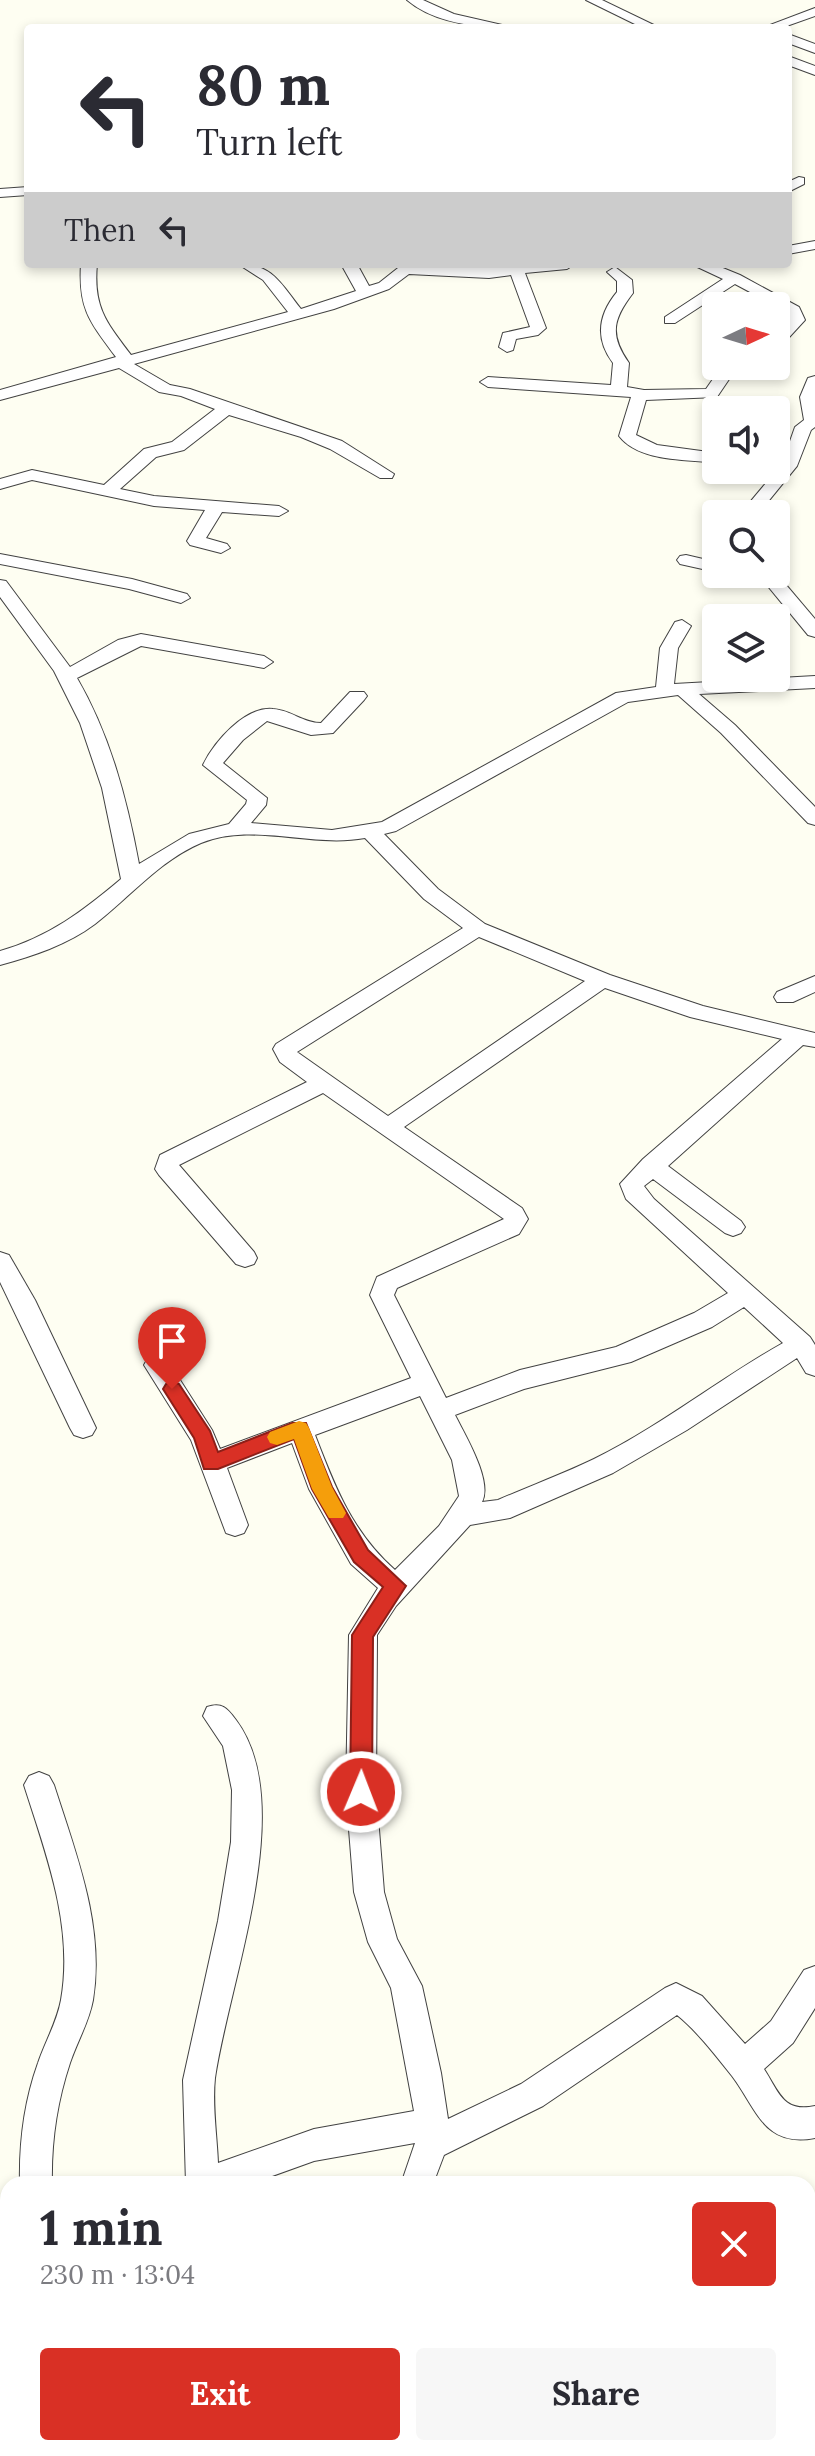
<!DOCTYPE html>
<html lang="en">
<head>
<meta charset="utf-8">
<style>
  :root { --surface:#fff; --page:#f7f7f7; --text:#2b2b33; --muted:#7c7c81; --accent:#d93025 }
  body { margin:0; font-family:Lora,serif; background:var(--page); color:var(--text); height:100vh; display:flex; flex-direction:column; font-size:30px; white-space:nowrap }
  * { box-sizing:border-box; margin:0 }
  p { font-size:26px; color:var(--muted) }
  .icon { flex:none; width:44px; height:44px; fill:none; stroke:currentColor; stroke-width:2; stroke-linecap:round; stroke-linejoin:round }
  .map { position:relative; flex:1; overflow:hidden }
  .details { position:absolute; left:0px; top:2176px; width:816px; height:280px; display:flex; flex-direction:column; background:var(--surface); border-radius:24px 24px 0 0; box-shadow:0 4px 12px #0003 }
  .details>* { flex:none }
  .hud { position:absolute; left:24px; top:24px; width:768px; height:244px; border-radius:8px; box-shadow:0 4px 12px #0003; background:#fff; color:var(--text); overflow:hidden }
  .needle { width:52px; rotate:86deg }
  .controls { position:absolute; left:702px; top:292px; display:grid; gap:16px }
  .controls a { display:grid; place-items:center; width:88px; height:88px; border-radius:8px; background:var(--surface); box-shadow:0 4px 12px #0003; font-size:40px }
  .pin { position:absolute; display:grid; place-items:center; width:68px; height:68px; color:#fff; margin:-82px -34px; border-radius:50% 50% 50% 0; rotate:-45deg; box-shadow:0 0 8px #0007 }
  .pin .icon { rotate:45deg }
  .me { position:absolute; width:88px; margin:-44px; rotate:1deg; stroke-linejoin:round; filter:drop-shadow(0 0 6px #0008) }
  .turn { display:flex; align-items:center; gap:28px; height:168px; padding:0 40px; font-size:36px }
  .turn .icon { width:104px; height:104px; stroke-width:2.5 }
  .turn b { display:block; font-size:56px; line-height:68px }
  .then { display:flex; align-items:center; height:76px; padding:0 40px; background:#0003; gap:16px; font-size:30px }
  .round { display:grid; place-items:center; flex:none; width:84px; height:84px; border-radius:8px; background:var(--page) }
  .headline { display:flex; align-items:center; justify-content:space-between; height:136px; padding:0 40px }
  h1 { font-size:48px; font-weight:800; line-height:60px }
  .primary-button { display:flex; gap:16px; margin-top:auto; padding:16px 40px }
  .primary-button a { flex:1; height:92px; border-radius:8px; background:var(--accent); color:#fff; font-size:32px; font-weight:800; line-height:92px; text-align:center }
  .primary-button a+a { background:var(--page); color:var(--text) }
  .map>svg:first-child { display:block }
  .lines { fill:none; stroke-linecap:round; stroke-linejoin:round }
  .minor-casing { stroke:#424242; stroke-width:2 }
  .minor { fill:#fff; fill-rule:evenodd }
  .route { fill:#d93025; stroke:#8d1f18; stroke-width:2 }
  .slow { fill:#f59e0b }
</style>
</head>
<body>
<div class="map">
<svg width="815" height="2456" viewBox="0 0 815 2456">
  <rect width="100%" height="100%" fill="#fefef2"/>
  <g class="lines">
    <defs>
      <g id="minor">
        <path d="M407 0H423L454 14 515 28C480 28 435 24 407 0Z"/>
        <path d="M586 0H602L660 28H643Z"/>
        <path d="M815 8V16L781 28H762Z"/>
        <path d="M788 34 815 44V53L788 43Z"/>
        <path d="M788 56 815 66V75L788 65Z"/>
        <path d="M799 177 804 178V184L788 192V182Z"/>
        <path d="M28 187V195L0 197V189Z"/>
        <path d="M815 241V249L788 254V246Z"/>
        <path d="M81 264H97C93 307 106 322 131 355L288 312 263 280 238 264C273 264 281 284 301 309L356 291 341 264H357L369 286 379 283 403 264 489 268 528 264H575L567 269 525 273 546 328 538 335 516 339 513 350 507 352 499 347 503 333 530 327 511 275 489 278 409 274 389 289 334 309 134 364 170 385 190 389 342 441 394 474 392 478H380L330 449 301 437 229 415 184 450 156 457 120 489 154 496 279 506 288 511 279 516 222 512 206 538 227 544 230 548 221 553 190 545 187 541 205 510 154 506 32 480 0 489V479L32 470 104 485 144 449 172 442 215 409 181 396 159 392 119 368 0 400V390L116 357C90 322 78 309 81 264Z"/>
        <path d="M691 264H713L740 275 799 307 805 320 782 345 776 347V333L789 319 787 312 735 284 675 323H665V317L723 279Z"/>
        <path d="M615 267 632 280 633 293C613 319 609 335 629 363L627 387 644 390 706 389 722 366H738L717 397 646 400 636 435 657 445 716 453V463C686 459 639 462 619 436L631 397 488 387 480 382 488 377 611 385 613 363C595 339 598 315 617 292V281L607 272Z"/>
        <path d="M815 376V427L811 430 797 466 758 514H740L782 464 795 427 804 420 800 397 808 378Z"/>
        <path d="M0 554 132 579 187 594 190 598 181 603 129 589 0 564Z"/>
        <path d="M686 555 716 562V572L680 564 677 560 680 556Z"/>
        <path d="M776 573 815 619V637L808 635 758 574Z"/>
        <path d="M0 580 6 581 70 667 118 640 141 634 264 656 273 662 264 668 141 646 77 678C110 735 127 799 139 864L189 834 229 824 246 804 247 800 203 765C214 742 245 706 273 709 291 710 303 723 321 723L350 692H364L367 696 364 700 333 733 311 735 267 721 243 740 223 763 267 798 266 805 251 823 332 830 382 822 616 693 656 687 660 648 675 622 682 620 691 626 678 648 674 684 815 676V688L699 694 735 725 815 807V825L808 823 721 733 678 695 628 702 396 831 384 834 438 889 485 924 610 975 703 1006 815 1033V1047L803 1045 668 1166 741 1221 745 1227 741 1233 733 1236 725 1233 653 1179 644 1186 654 1199 810 1337 815 1345V1376L806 1373 797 1358 687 1430 613 1473 510 1518 470 1525 396 1606 377 1635 376 1792 384 1892 397 1939 422 1986 441 2073 448 2119 521 2084 665 1988 676 1983 702 1996 745 2044 771 2021 804 1970 815 1966V2008L793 2043 764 2069C779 2092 783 2113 815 2106V2138C764 2148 757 2109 732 2076 716 2056 697 2031 677 2015L543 2106 444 2155 433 2184H401L415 2143 314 2161 250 2184H186L183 2080 218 1921 231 1842 232 1790 223 1746 203 1716 207 1707C222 1702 227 1708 236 1720 299 1804 229 1981 215 2078 212 2105 217 2136 218 2163L314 2129 414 2111 391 1988 368 1942 354 1892 346 1792 349 1635 378 1588 351 1564 309 1489 292 1443 227 1468 248 1525 244 1533 235 1536 226 1533 191 1440 144 1365 148 1358 157 1355 166 1358 212 1430 220 1449 411 1378 370 1295 377 1277 504 1219 323 1093 179 1165 254 1252 257 1258 254 1264 245 1267 236 1264 159 1175 155 1169 160 1155 307 1082 280 1062 273 1049 276 1044 463 928 424 899 365 838C311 848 253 822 201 843 159 861 130 897 95 924 67 945 33 956 0 965V951C49 937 83 911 121 879L102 788 80 723 54 671 0 597ZM479 937 585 981 388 1116 297 1052ZM605 988 690 1017 782 1039 643 1159 620 1184 626 1199 728 1293 694 1313 616 1347 520 1370 446 1398 394 1295 397 1288 519 1234 528 1219 522 1208 404 1127ZM744 1307 783 1343C719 1379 661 1426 594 1459 563 1474 530 1486 498 1500L482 1502C493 1481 465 1435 455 1415L524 1389 631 1362 712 1327ZM420 1396 452 1460 459 1496 439 1526 395 1570C352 1532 335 1487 315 1435Z"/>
        <path d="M815 976V992L793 1002H777L774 997 777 992Z"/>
        <path d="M0 1252 9 1255 35 1300 96 1428 92 1435 83 1438 74 1435 70 1428 0 1282Z"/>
        <path d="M39 1772 49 1776 54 1785C76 1854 105 1926 93 2000 89 2022 77 2042 70 2063 57 2102 51 2143 52 2184H20C19 2143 24 2102 38 2063 45 2042 57 2022 61 2000 74 1926 46 1854 24 1785L29 1776Z"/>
        <path d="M125 2448H161L164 2456H128Z"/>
        <path d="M333 2448H375L371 2456H329Z"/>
        <path d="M479 2448H516L520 2456H483Z"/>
      </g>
    </defs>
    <use href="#minor" class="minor-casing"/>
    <use href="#minor" class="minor"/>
  </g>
  <path class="route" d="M172 1381 179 1384 210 1431 218 1452 292 1423H306L332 1487 368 1550 406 1586 373 1637 372 1792 369 1799 361 1802 354 1799 350 1792 352 1635 383 1587 354 1562 312 1489 294 1439 218 1469H204L194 1438 163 1389 166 1384Z"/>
  <path class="slow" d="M299 1421 306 1423 309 1428 332 1487 346 1513 343 1518H329L312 1489 294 1439 277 1445 270 1443 267 1437 270 1432Z"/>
</svg>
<div class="controls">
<a><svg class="needle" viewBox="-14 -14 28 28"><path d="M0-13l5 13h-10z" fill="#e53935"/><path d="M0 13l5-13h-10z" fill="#7c7c81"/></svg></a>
<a><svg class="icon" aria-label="sound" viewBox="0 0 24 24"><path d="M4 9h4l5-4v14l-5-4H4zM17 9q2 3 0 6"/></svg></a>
<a><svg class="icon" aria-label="search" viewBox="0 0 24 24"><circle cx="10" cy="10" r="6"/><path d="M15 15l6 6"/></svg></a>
<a><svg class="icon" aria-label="layers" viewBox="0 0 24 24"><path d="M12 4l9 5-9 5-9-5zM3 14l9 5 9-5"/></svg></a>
</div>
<div class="pin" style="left:172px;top:1389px;background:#d93025"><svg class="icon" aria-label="arrive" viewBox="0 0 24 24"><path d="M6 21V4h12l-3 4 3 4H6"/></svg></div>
<svg class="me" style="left:361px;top:1792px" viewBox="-20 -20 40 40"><circle r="17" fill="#d93025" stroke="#fff" stroke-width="3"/><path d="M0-11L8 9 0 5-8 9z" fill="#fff"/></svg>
<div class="hud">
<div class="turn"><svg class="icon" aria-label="left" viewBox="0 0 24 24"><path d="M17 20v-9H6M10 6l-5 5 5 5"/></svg><div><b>80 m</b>Turn left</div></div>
<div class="then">Then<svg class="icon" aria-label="left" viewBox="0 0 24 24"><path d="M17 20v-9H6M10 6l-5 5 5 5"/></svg></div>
</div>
<section class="details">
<div class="headline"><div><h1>1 min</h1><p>230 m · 13:04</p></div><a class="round" style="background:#d93025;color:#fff"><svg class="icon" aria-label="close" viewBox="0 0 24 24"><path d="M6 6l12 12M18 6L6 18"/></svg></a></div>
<div class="primary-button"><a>Exit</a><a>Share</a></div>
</section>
</div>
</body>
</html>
